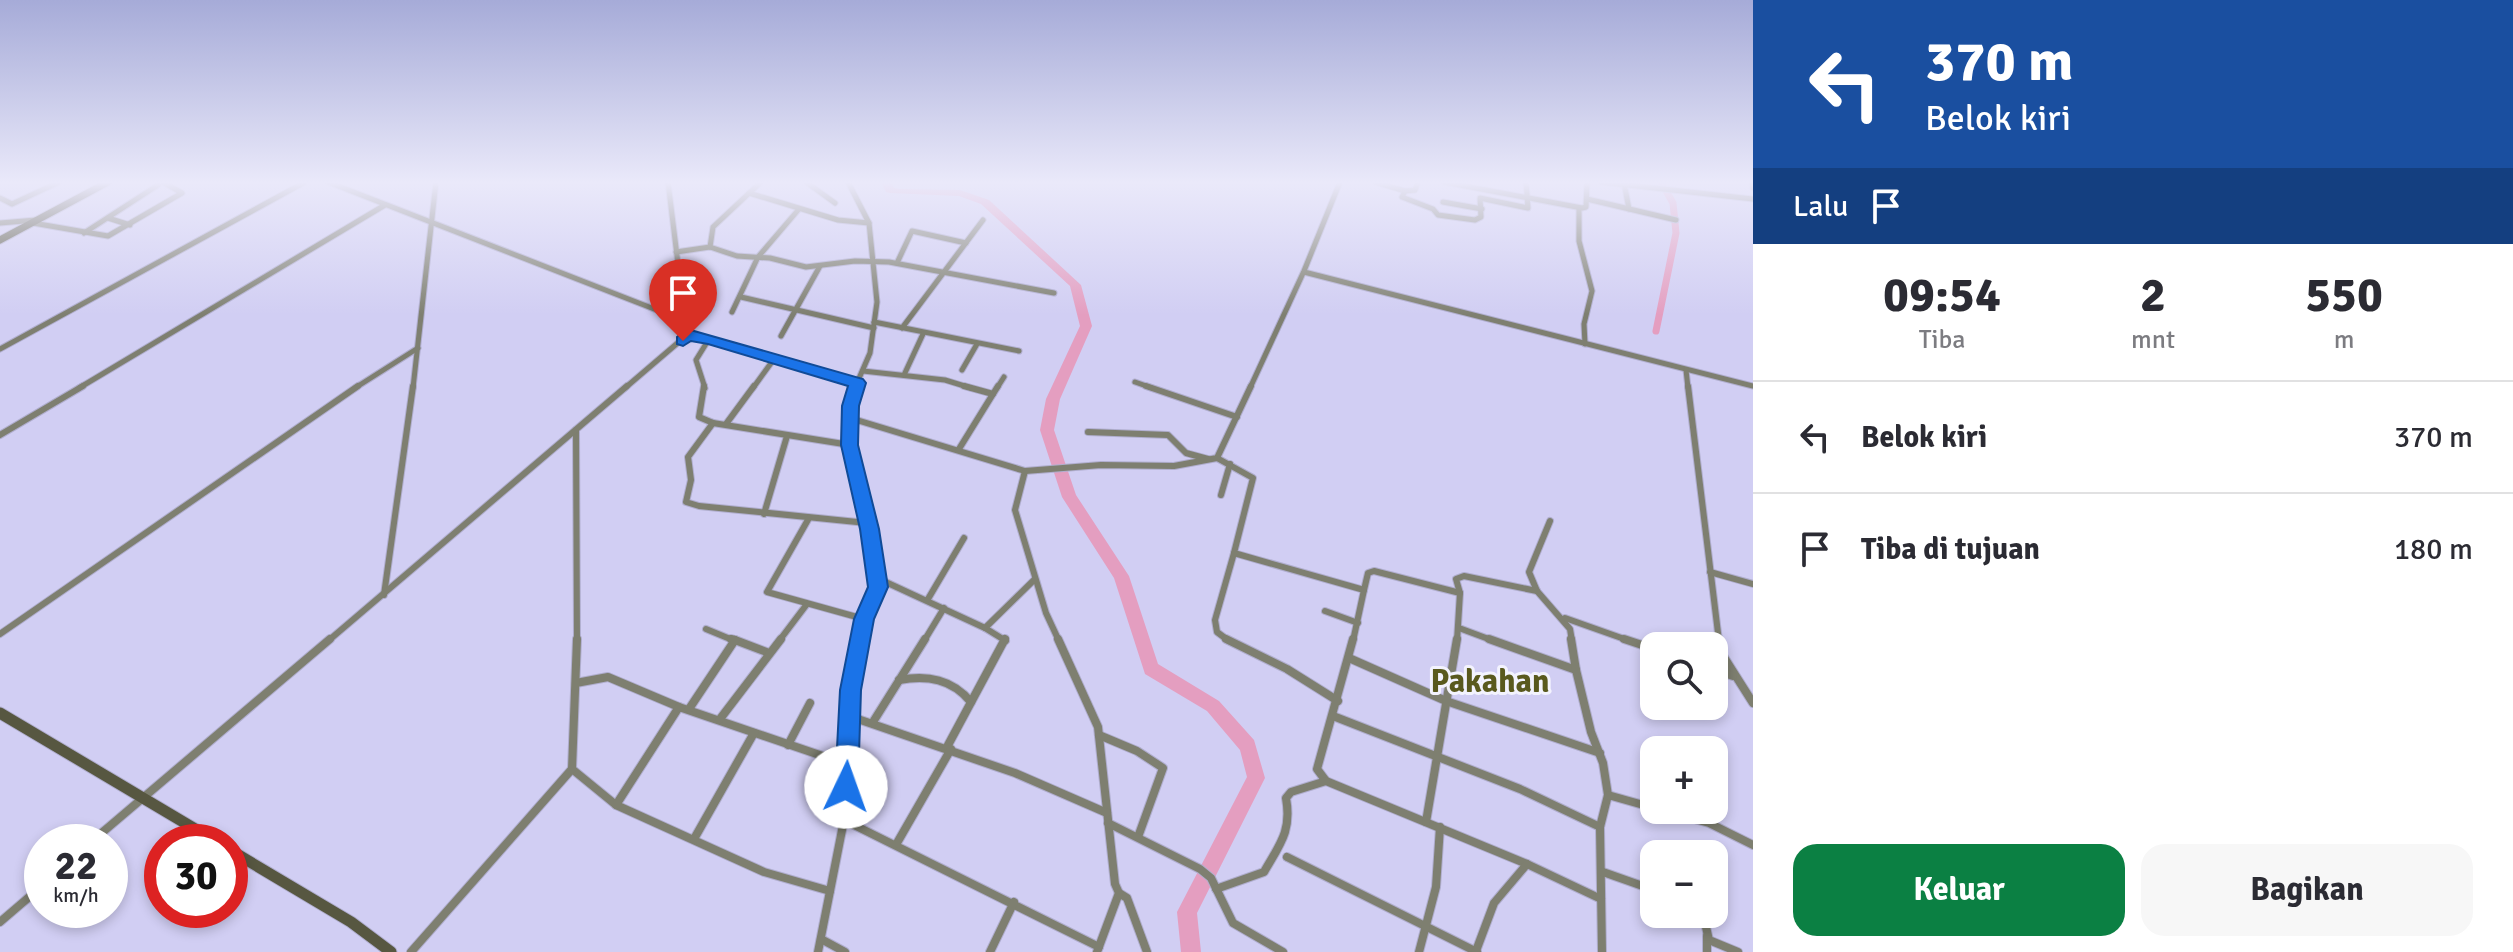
<!DOCTYPE html>
<html lang="id">
<head>
<meta charset="utf-8">
<style>
  :root { --surface:#fff; --page:#f7f7f7; --text:#2b2b33; --muted:#7c7c81; --line:#e1e1e2; --accent:#0b8043 }
  body { margin:0; font-family:Signika,sans-serif; background:var(--page); color:var(--text); height:100vh; display:flex; flex-direction:column; font-size:30px; white-space:nowrap }
  * { box-sizing:border-box; margin:0 }
  p { font-size:26px; color:var(--muted) }
  .icon { flex:none; width:44px; height:44px; fill:none; stroke:currentColor; stroke-width:2; stroke-linecap:round; stroke-linejoin:round }
  .map { position:relative; flex:1; overflow:hidden }
  .side { display:flex; flex-direction:column; background:var(--surface); width:760px }
  .side>* { flex:none }
  .banner { background:#1a4fa0; color:#fff; overflow:hidden }
  .tools { position:absolute; left:1640px; top:632px; display:grid; gap:16px }
  .tools a { display:grid; place-items:center; width:88px; height:88px; border-radius:16px; background:var(--surface); box-shadow:0 4px 12px #0003; font-size:40px }
  .speed { position:absolute; left:24px; top:824px; display:flex; gap:16px; font-size:40px; font-weight:700; text-align:center }
  .speed>* { display:grid; place-content:center; width:104px; height:104px; border-radius:50%; background:var(--surface); box-shadow:0 4px 12px #0003; line-height:1 }
  .speed small { font-size:20px; font-weight:400 }
  .speed .limit { border:12px solid #d22; background:#fff; color:#111 }
  .pin { position:absolute; display:grid; place-items:center; width:68px; height:68px; color:#fff; margin:-82px -34px; border-radius:50% 50% 50% 0; rotate:-45deg; box-shadow:0 0 8px #0007 }
  .pin .icon { rotate:45deg }
  .me { position:absolute; width:88px; margin:-44px; rotate:3deg; stroke-linejoin:round; filter:drop-shadow(0 0 6px #0008) }
  .turn { display:flex; align-items:center; gap:28px; height:168px; padding:0 40px; font-size:36px }
  .turn .icon { width:104px; height:104px; stroke-width:2.5 }
  .turn b { display:block; font-size:56px; line-height:68px }
  .then { display:flex; align-items:center; height:76px; padding:0 40px; background:#0003; gap:16px; font-size:30px }
  .eta { display:flex; justify-content:space-evenly; align-items:center; height:136px; text-align:center }
  .eta b { font-size:48px; font-weight:700; line-height:56px }
  .cta { display:flex; gap:16px; margin-top:auto; padding:16px 40px }
  .cta a { flex:1; height:92px; border-radius:24px; background:var(--accent); color:#fff; font-size:32px; font-weight:700; line-height:92px; text-align:center }
  .cta a+a { background:var(--page); color:var(--text) }
  ul { padding:0; list-style:none }
  li { display:flex; align-items:center; gap:24px; height:112px; padding:0 40px; border-top:2px solid var(--line) }
  li div { flex:1 }
  li b { display:block; font-size:30px }
  li em { font-style:normal }
  main { display:flex; flex:1; min-height:0 }
  .map>svg:first-child { display:block }
  .lines { fill:none; stroke-linecap:round; stroke-linejoin:round }
  .canal { stroke:#e49ec0; stroke-width:7 }
  .river { fill:#e49ec0; fill-rule:evenodd }
  .minor-far2-casing { stroke:#b0aece; stroke-width:7 }
  .minor-far1-casing { stroke:#b0aece; stroke-width:8 }
  .minor-casing { stroke:#b0aece; stroke-width:10 }
  .secondary-far1-casing { stroke:#b0aece; stroke-width:9 }
  .secondary-casing { stroke:#b0aece; stroke-width:13 }
  .minor-far2 { stroke:#7e7f70; stroke-width:5 }
  .minor-far1 { stroke:#7e7f70; stroke-width:6 }
  .minor { stroke:#7e7f70; stroke-width:8 }
  .secondary-far1 { stroke:#575741; stroke-width:7 }
  .secondary { stroke:#575741; stroke-width:11 }
  .route { fill:#1a73e8; stroke:#114b97; stroke-width:2 }
  .labels { text-anchor:middle; stroke-width:6; stroke-linejoin:round; paint-order:stroke }
  .quarter-label { font-size:32px; font-weight:bold; fill:#59591e; stroke:#f3f3fe }
</style>
</head>
<body>
<main>
<div class="map">
<svg width="1753" height="952" viewBox="0 0 1753 952">
  <rect width="100%" height="100%" fill="#d1cef3"/>
  <g class="lines">
    <path class="canal" d="M1656 331 1676 233 1673 203 1661 182"/>
    <path class="river" d="M881 182H891L894 188 900 189 960 190 989 200 1081 285 1092 326 1060 399 1054 430 1076 495 1129 576 1158 664 1219 701 1254 740 1265 778 1197 913 1201 952H1181L1177 912 1247 777 1240 750 1207 711 1145 674 1114 578 1062 497 1040 430 1046 399 1080 326 1070 286 981 204 959 196 890 193 886 192Z"/>
    <defs>
      <g id="minor-far2">
        <path d="M328 182 685 321 687 335 625 388"/>
        <path d="M668 182 685 321"/>
        <path d="M806 182 835 203"/>
        <path d="M848 182 869 223 877 302 870 353 857 383"/>
        <path d="M1375 182 1405 191 1402 197 1433 209 1438 215 1475 220 1481 217 1480 198 1528 208 1526 182"/>
        <path d="M1444 182 1582 208 1586 207 1587 182"/>
        <path d="M1601 182 1753 199"/>
        <path d="M1752 182 1753 188"/>
        <path d="M1624 183 1629 209"/>
        <path d="M1405 191 1415 190 1418 182"/>
        <path d="M749 193 838 220 869 223"/>
        <path d="M0 198 12 204 59 182"/>
        <path d="M1587 199 1676 220"/>
        <path d="M1443 202 1482 209"/>
        <path d="M1579 208V241L1592 291 1584 324 1585 344"/>
        <path d="M108 218 130 225"/>
        <path d="M0 223 36 220"/>
        <path d="M33 223 108 236 182 193 163 182"/>
        <path d="M84 233 158 185"/>
        <path d="M710 247 713 227 761 182"/>
        <path d="M676 252 710 247 737 256 770 258 806 267 855 261 889 262 1054 293"/>
        <path d="M897 263 912 231 966 243"/>
        <path d="M1304 272 1753 386"/>
        <path d="M741 297 874 328"/>
        <path d="M732 312 758 257 799 209"/>
        <path d="M874 322 1019 351"/>
        <path d="M902 328 983 220"/>
        <path d="M687 335 857 383 856 388"/>
        <path d="M781 336 820 266"/>
        <path d="M0 349 305 182"/>
        <path d="M962 370 977 344"/>
        <path d="M1686 370 1688 388"/>
        <path d="M863 371 945 380 971 388"/>
        <path d="M904 375 923 334"/>
        <path d="M1135 382 1152 388"/>
        <path d="M79 388 385 205"/>
        <path d="M355 388 418 348"/>
        <path d="M413 388 436 182"/>
        <path d="M705 388 696 360 709 339"/>
        <path d="M753 388 774 359"/>
        <path d="M997 388 1004 377"/>
        <path d="M1250 388 1304 271 1340 182"/>
      </g>
      <g id="minor-far1">
        <path d="M704 386 699 417 713 423 850 445"/>
        <path d="M856 386 850 418 1025 471 1015 510 1046 613 1059 641"/>
        <path d="M1146 386 1237 417"/>
        <path d="M1688 386 1719 641"/>
        <path d="M993 394 998 386"/>
        <path d="M850 418 853 465 869 529 878 587 864 619 860 641"/>
        <path d="M713 423 688 457 691 480 686 502 699 506 867 523"/>
        <path d="M726 424 754 386"/>
        <path d="M576 430 577 641"/>
        <path d="M1088 432 1168 435 1186 453 1208 459"/>
        <path d="M0 435 83 386"/>
        <path d="M959 449 993 394 964 386"/>
        <path d="M1217 458 1253 478 1234 553 1364 590 1353 641"/>
        <path d="M1025 471 1101 465 1174 466 1217 458 1251 386"/>
        <path d="M1221 495 1230 464"/>
        <path d="M764 514 787 436"/>
        <path d="M809 518 767 592 864 619"/>
        <path d="M1550 521 1529 572 1537 591 1570 629 1572 641"/>
        <path d="M1710 572 1753 584"/>
        <path d="M877 578 985 628"/>
        <path d="M1364 590 1368 573 1374 571 1460 593"/>
        <path d="M384 595 413 386"/>
        <path d="M928 599 964 538"/>
        <path d="M1325 611 1358 623"/>
        <path d="M1565 618 1630 641"/>
        <path d="M1459 628 1494 641"/>
        <path d="M706 629 735 641"/>
        <path d="M0 634 358 386"/>
        <path d="M328 641 627 386"/>
        <path d="M779 641 807 604"/>
        <path d="M924 641 944 608"/>
        <path d="M1006 641 985 628 1035 579"/>
        <path d="M1229 641 1217 632 1215 620 1234 553"/>
        <path d="M1457 641 1460 593 1456 579 1464 576 1537 591"/>
      </g>
      <g id="minor">
        <path d="M1058 639 1098 727 1115 884 1119 893 1127 898 1147 952"/>
        <path d="M1226 639 1287 669 1338 701"/>
        <path d="M1353 639 1317 769 1326 781 1527 864 1601 899"/>
        <path d="M1489 639 1576 670"/>
        <path d="M1571 639 1576 670 1591 732 1603 763 1608 795 1600 827 1602 952"/>
        <path d="M1624 639 1654 649"/>
        <path d="M1719 639 1720 651 1753 703"/>
        <path d="M735 640 769 653"/>
        <path d="M1349 658 1446 701 1600 753"/>
        <path d="M1714 670 1733 676"/>
        <path d="M899 680C928 675 952 679 971 702"/>
        <path d="M576 683 608 677 679 707 849 765"/>
        <path d="M689 709 735 640 731 639"/>
        <path d="M849 716 1015 773 1107 813"/>
        <path d="M1333 716 1520 789 1600 827"/>
        <path d="M720 719 781 639"/>
        <path d="M873 722 925 639"/>
        <path d="M1099 735 1137 751 1163 768 1138 837"/>
        <path d="M788 745 810 703"/>
        <path d="M947 747 1005 639"/>
        <path d="M572 769 616 805 764 872 830 891"/>
        <path d="M1608 795 1654 808"/>
        <path d="M616 805 679 707"/>
        <path d="M1662 810 1709 823 1753 845"/>
        <path d="M844 820 1099 947"/>
        <path d="M1426 822 1457 639"/>
        <path d="M1108 823 1200 869 1211 878 1233 923 1283 952"/>
        <path d="M694 839 754 733"/>
        <path d="M91 842 330 639"/>
        <path d="M897 843 951 749"/>
        <path d="M1287 857 1477 952"/>
        <path d="M1603 872 1654 890"/>
        <path d="M1216 889 1264 872C1280 844 1292 831 1286 798L1291 792 1326 781"/>
        <path d="M1703 914 1709 940 1738 952"/>
        <path d="M0 922 42 886"/>
        <path d="M1707 936V952"/>
        <path d="M821 939 845 952"/>
        <path d="M1476 951 1494 903 1527 864"/>
        <path d="M411 952 572 769 577 639"/>
        <path d="M818 952 844 820 851 690 860 639"/>
        <path d="M990 952 1014 902"/>
        <path d="M1097 952 1119 893"/>
        <path d="M1419 952 1436 887 1440 827"/>
      </g>
      <path id="secondary-far1" d="M0 240 108 182"/>
      <g id="secondary">
        <path d="M0 713 217 842"/>
        <path d="M230 850 351 922 391 952"/>
      </g>
    </defs>
    <use href="#minor-far2" class="minor-far2-casing"/>
    <use href="#minor-far1" class="minor-far1-casing"/>
    <use href="#minor" class="minor-casing"/>
    <use href="#secondary-far1" class="secondary-far1-casing"/>
    <use href="#secondary" class="secondary-casing"/>
    <use href="#minor-far2" class="minor-far2"/>
    <use href="#minor-far1" class="minor-far1"/>
    <use href="#minor" class="minor"/>
    <use href="#secondary-far1" class="secondary-far1"/>
    <use href="#secondary" class="secondary"/>
  </g>
  <linearGradient id="sky" x2="0" y2="1"><stop stop-color="#a6abd8"/><stop offset="0.58" stop-color="#eae9fa"/><stop offset="1" stop-color="#eae9fa" stop-opacity="0"/></linearGradient>
  <rect width="1753" height="315" fill="url(#sky)"/>
  <path class="route" d="M687 329 863 379 866 383 859 406 858 445 879 529 888 587 874 619 861 690 858 787 855 795 846 798 838 795 835 787 840 690 854 619 868 587 860 529 841 445 842 406 848 386 708 344 691 341 683 346 677 344V337Z"/>
  <g class="labels">
    <g class="quarter-label">
      <text x="1490" y="692">Pakahan</text>
    </g>
  </g>
</svg>
<div class="tools">
<a><svg class="icon" aria-label="search" viewBox="0 0 24 24"><circle cx="10" cy="10" r="6"/><path d="M15 15l6 6"/></svg></a>
<a>+</a>
<a>−</a>
</div>
<div class="speed"><div>22<small>km/h</small></div><div class="limit">30</div></div>
<div class="pin" style="left:683px;top:341px;background:#d93025"><svg class="icon" aria-label="arrive" viewBox="0 0 24 24"><path d="M6 21V4h12l-3 4 3 4H6"/></svg></div>
<svg class="me" style="left:846px;top:787px" viewBox="-20 -20 40 40"><circle r="19" fill="#fff"/><path d="M0-13L10 11 0 6-10 11z" fill="#1a73e8"/></svg>
</div>
<section class="side">
<div class="banner">
<div class="turn"><svg class="icon" aria-label="left" viewBox="0 0 24 24"><path d="M17 20v-9H6M10 6l-5 5 5 5"/></svg><div><b>370 m</b>Belok kiri</div></div>
<div class="then">Lalu<svg class="icon" aria-label="arrive" viewBox="0 0 24 24"><path d="M6 21V4h12l-3 4 3 4H6"/></svg></div>
</div>
<div class="eta">
<div><b>09:54</b><p>Tiba</p></div>
<div><b>2</b><p>mnt</p></div>
<div><b>550</b><p>m</p></div>
</div>
<ul>
<li><svg class="icon" aria-label="left" viewBox="0 0 24 24"><path d="M17 20v-9H6M10 6l-5 5 5 5"/></svg><div><b>Belok kiri</b></div><em>370 m</em></li>
<li><svg class="icon" aria-label="arrive" viewBox="0 0 24 24"><path d="M6 21V4h12l-3 4 3 4H6"/></svg><div><b>Tiba di tujuan</b></div><em>180 m</em></li>
</ul>
<div class="cta"><a>Keluar</a><a>Bagikan</a></div>
</section>
</main>
</body>
</html>
